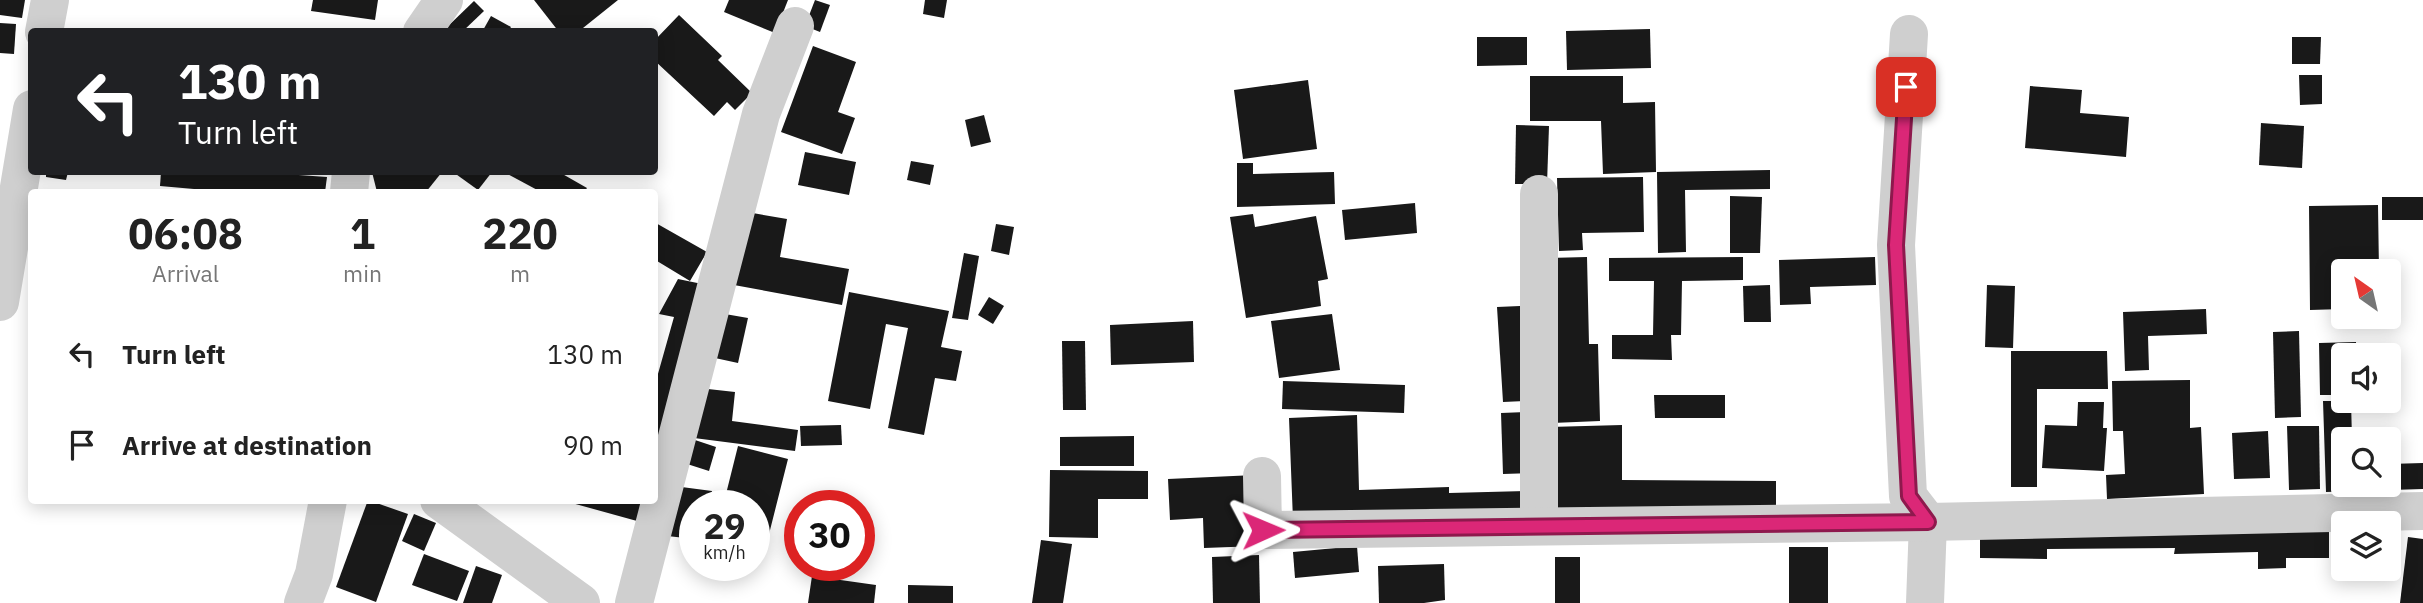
<!DOCTYPE html>
<html lang="en">
<head>
<meta charset="utf-8">
<style>
  :root { --surface:#fff; --page:#f6f6f6; --text:#222; --muted:#767676 }
  body { margin:0; font-family:"IBM Plex Sans",sans-serif; background:var(--page); color:var(--text); height:100vh; display:flex; flex-direction:column; font-size:26px; white-space:nowrap }
  * { box-sizing:border-box; margin:0 }
  p { font-size:23px; color:var(--muted) }
  .icon { flex:none; width:38px; height:38px; fill:none; stroke:currentColor; stroke-width:2; stroke-linecap:round; stroke-linejoin:round }
  .map { position:relative; flex:1; overflow:hidden }
  .panel { position:absolute; left:28px; top:189px; width:630px; height:315px; display:flex; flex-direction:column; background:var(--surface); border-radius:7px; box-shadow:0 4px 18px #0003 }
  .panel>* { flex:none }
  .hud { position:absolute; left:28px; top:28px; width:630px; height:147px; border-radius:7px; box-shadow:0 4px 18px #0003; background:#202124; color:#fff; overflow:hidden }
  .needle { width:46px; rotate:326deg }
  .buttons { position:absolute; left:2331px; top:259px; display:grid; gap:14px }
  .buttons a { display:grid; place-items:center; width:70px; height:70px; border-radius:7px; background:var(--surface); box-shadow:0 4px 18px #0003; font-size:35px }
  .speed { position:absolute; left:679px; top:490px; display:flex; gap:14px; font-size:35px; font-weight:700; text-align:center }
  .speed>* { display:grid; place-content:center; width:91px; height:91px; border-radius:50%; background:var(--surface); box-shadow:0 4px 18px #0003; line-height:1 }
  .speed small { font-size:18px; font-weight:400 }
  .speed .limit { border:10px solid #d22; background:#fff; color:#111 }
  .pin { position:absolute; display:grid; place-items:center; width:60px; height:60px; color:#fff; margin:-30px; border-radius:14px; box-shadow:0 4px 10px #0006 }
  .me { position:absolute; width:77px; margin:-38px; rotate:89deg; stroke-linejoin:round; filter:drop-shadow(0 0 5px #0008) }
  .turn { display:flex; align-items:center; gap:24px; height:147px; padding:0 35px; font-size:32px }
  .turn .icon { width:91px; height:91px; stroke-width:2.5 }
  .turn b { display:block; font-size:49px; line-height:60px }
  .eta { display:flex; justify-content:space-evenly; align-items:center; height:119px; text-align:center }
  .eta b { font-size:42px; font-weight:800; line-height:49px }
  ul { padding:0; list-style:none }
  li { display:flex; align-items:center; gap:21px; height:91px; padding:0 35px }
  li div { flex:1 }
  li b { display:block; font-size:26px }
  li em { font-style:normal }
  .map>svg:first-child { display:block }
  .building { fill:#191919 }
  .lines { fill:none; stroke-linecap:round; stroke-linejoin:round }
  .minor { stroke:#cfcfcf; stroke-width:38 }
  .route-casing { stroke:#8e194d; stroke-width:18 }
  .route { stroke:#db2777; stroke-width:12 }
</style>
</head>
<body>
<div class="map">
<svg width="2423" height="603" viewBox="0 0 2423 603">
  <rect width="100%" height="100%" fill="#fff"/>
  <g class="building">
    <path d="M0 0H25L22 18 0 15Z"/>
    <path d="M313 0H378L375 20 311 11Z"/>
    <path d="M534 0H618L578 32H559Z"/>
    <path d="M729 0H788L775 33 724 12Z"/>
    <path d="M815 0 830 5 820 32 805 26Z"/>
    <path d="M925 0H947L944 18 923 14Z"/>
    <path d="M474 1 484 11 462 32H447L445 29Z"/>
    <path d="M679 15 722 56 718 60 752 93 735 110 727 102 714 116 654 60V41Z"/>
    <path d="M491 16 511 27 508 32H482Z"/>
    <path d="M0 23 16 24 14 54 0 53Z"/>
    <path d="M1650 29 1651 68 1567 70 1566 31Z"/>
    <path d="M1477 37H1527V65L1477 66Z"/>
    <path d="M2292 37H2321L2320 64H2292Z"/>
    <path d="M813 46 856 62 838 112 855 118 842 154 781 132Z"/>
    <path d="M2299 75H2322V104L2300 105Z"/>
    <path d="M1530 76H1623V103L1655 102 1656 172 1603 174 1601 121H1530Z"/>
    <path d="M1308 80 1317 149 1243 159 1234 90Z"/>
    <path d="M2030 86 2082 90 2080 113 2129 117 2126 157 2025 148Z"/>
    <path d="M984 115 991 142 971 147 965 120Z"/>
    <path d="M2261 123 2304 126 2302 168 2259 165Z"/>
    <path d="M1516 125 1549 126 1547 184H1515Z"/>
    <path d="M805 152 856 162 849 195 798 185Z"/>
    <path d="M911 161 934 165 930 185 907 180Z"/>
    <path d="M1237 163H1253V174L1334 172 1335 204 1237 207Z"/>
    <path d="M1770 170V189L1685 190 1686 252 1658 253 1657 172Z"/>
    <path d="M46 172H68L66 180 46 177Z"/>
    <path d="M161 172H256L327 177 325 192H228L160 186Z"/>
    <path d="M372 172H442L426 192H377Z"/>
    <path d="M453 172H492L478 190Z"/>
    <path d="M504 172H559L587 188 584 192H541Z"/>
    <path d="M1643 177 1644 232 1582 233 1583 250 1559 251 1557 178Z"/>
    <path d="M1730 196 1762 197 1760 253H1730Z"/>
    <rect x="2382" y="197" width="41" height="23"/>
    <path d="M1415 203 1417 233 1345 240 1342 210Z"/>
    <path d="M2378 205 2379 271H2343V309L2310 310 2309 206Z"/>
    <path d="M747 212 787 219 780 257 849 269 842 305 734 285Z"/>
    <path d="M1253 214 1255 227 1316 216 1328 279 1318 281 1321 306 1246 318 1230 217Z"/>
    <path d="M654 222 707 252 690 281 657 261 654 265Z"/>
    <path d="M996 224 1014 227 1009 255 991 251Z"/>
    <path d="M964 253 979 256 968 320 952 318Z"/>
    <path d="M1587 257 1589 344H1598L1600 421 1552 423 1548 258Z"/>
    <path d="M1743 257V280L1682 281 1681 335H1671L1672 360 1612 359V335H1653L1654 281H1609V258Z"/>
    <path d="M1875 257 1876 285 1810 287 1811 304 1780 305 1779 260Z"/>
    <path d="M678 279 707 285 667 438 654 435V388L674 317 659 314Z"/>
    <path d="M1770 285 1771 322H1744L1743 286Z"/>
    <path d="M1987 285 2015 286 2013 348 1985 347Z"/>
    <path d="M849 292 949 311 941 347 962 351 956 381 935 378 924 435 888 428 908 328 886 324 870 409 828 401Z"/>
    <path d="M989 297 1004 306 993 324 978 315Z"/>
    <path d="M1520 306 1525 401 1503 402 1497 307Z"/>
    <path d="M2206 309 2207 334 2148 336 2149 370 2125 371 2123 312Z"/>
    <path d="M725 314 748 318 738 363 715 358Z"/>
    <path d="M1332 314 1340 370 1279 378 1271 321Z"/>
    <path d="M1193 321 1194 362 1111 365 1110 325Z"/>
    <path d="M2299 331 2301 417 2275 418 2273 332Z"/>
    <path d="M1062 341H1085L1086 410H1063Z"/>
    <path d="M2356 342V355H2343V395H2320L2319 343Z"/>
    <path d="M2011 351H2107L2108 389H2037V487H2011Z"/>
    <path d="M2190 380V428L2201 427 2204 494 2107 499 2106 475 2125 474 2123 431H2113L2112 381Z"/>
    <path d="M1283 381 1405 385 1404 413 1282 409Z"/>
    <path d="M699 388 735 392 732 421 798 430 795 451 694 438Z"/>
    <path d="M1654 395H1725V418H1655Z"/>
    <path d="M2323 401H2351L2352 439H2343V485H2389V464L2423 463V489L2326 492Z"/>
    <path d="M2078 402H2104L2103 428H2107L2104 471 2042 468 2045 425 2077 426Z"/>
    <path d="M1528 412 1530 473 1503 474 1501 413Z"/>
    <path d="M1357 415 1359 490 1449 487V493L1526 491 1527 512 1293 520 1289 418Z"/>
    <path d="M841 425 842 445 801 446 800 426Z"/>
    <path d="M1622 425V480L1776 481V508L1550 509 1549 427Z"/>
    <path d="M2287 426H2319L2320 489 2289 490Z"/>
    <path d="M2268 431 2270 478 2234 479 2232 433Z"/>
    <path d="M1134 436V466H1060V437Z"/>
    <path d="M692 439 716 447 709 471 684 463Z"/>
    <path d="M738 446 788 459 768 538 754 534V506H723Z"/>
    <path d="M1050 470 1148 471V499H1098V538L1049 537Z"/>
    <path d="M1255 475 1258 546 1204 548 1203 518 1170 520 1168 479Z"/>
    <path d="M674 486 712 491 710 506H695V539L667 536Z"/>
    <path d="M368 500 408 514 376 602 336 587Z"/>
    <path d="M561 500H643L637 521Z"/>
    <path d="M414 514 436 523 424 551 402 541Z"/>
    <path d="M2329 526V558H2286V568L2258 569V552L2174 554 2175 548 2047 549V559L1980 558V529Z"/>
    <path d="M2408 537 2423 539V603H2400Z"/>
    <path d="M1041 540 1072 544 1063 603H1032Z"/>
    <path d="M1357 546 1359 572 1295 578 1293 552Z"/>
    <rect x="1789" y="547" width="39" height="56"/>
    <path d="M424 554 469 571 457 601 412 585Z"/>
    <path d="M1259 555 1260 603H1213L1212 557Z"/>
    <rect x="1555" y="557" width="25" height="46"/>
    <path d="M1444 564 1445 600 1424 603H1379L1378 566Z"/>
    <path d="M476 566 502 575 492 603H463Z"/>
    <path d="M812 576 876 585 874 603H808Z"/>
    <path d="M908 585 953 586V603H908Z"/>
  </g>
  <g class="lines">
    <g class="minor">
      <path d="M44 32 50 0"/>
      <path d="M422 32 444 0"/>
      <path d="M1909 34 1896 245 1908 496 1928 522 1925 603"/>
      <path d="M349 192 351 172"/>
      <path d="M1539 194V526"/>
      <path d="M0 302 32 109"/>
      <path d="M1262 476 1263 530 1928 522 2423 511"/>
      <path d="M439 500 581 603"/>
      <path d="M303 603 314 574 328 500"/>
      <path d="M634 603 761 114 795 26"/>
    </g>
  </g>
  <g class="lines">
    <defs>
      <path id="route" d="M1263 530 1928 522 1909 496 1896 245 1906 87"/>
    </defs>
    <use href="#route" class="route-casing"/>
    <use href="#route" class="route"/>
  </g>
</svg>
<div class="buttons">
<a><svg class="needle" viewBox="-14 -14 28 28"><path d="M0-13l5 13h-10z" fill="#e53935"/><path d="M0 13l5-13h-10z" fill="#767676"/></svg></a>
<a><svg class="icon" aria-label="sound" viewBox="0 0 24 24"><path d="M4 9h4l5-4v14l-5-4H4zM17 9q2 3 0 6"/></svg></a>
<a><svg class="icon" aria-label="search" viewBox="0 0 24 24"><circle cx="10" cy="10" r="6"/><path d="M15 15l6 6"/></svg></a>
<a><svg class="icon" aria-label="layers" viewBox="0 0 24 24"><path d="M12 4l9 5-9 5-9-5zM3 14l9 5 9-5"/></svg></a>
</div>
<div class="speed"><div>29<small>km/h</small></div><div class="limit">30</div></div>
<div class="pin" style="left:1906px;top:87px;background:#d93025"><svg class="icon" aria-label="arrive" viewBox="0 0 24 24"><path d="M6 21V4h12l-3 4 3 4H6"/></svg></div>
<svg class="me" style="left:1263px;top:530px" viewBox="-20 -20 40 40"><path d="M0-17L14 15 0 8-14 15z" fill="#db2777" stroke="#fff" stroke-width="4"/></svg>
<div class="hud">
<div class="turn"><svg class="icon" aria-label="left" viewBox="0 0 24 24"><path d="M17 20v-9H6M10 6l-5 5 5 5"/></svg><div><b>130 m</b>Turn left</div></div>
</div>
<section class="panel">
<div class="eta">
<div><b>06:08</b><p>Arrival</p></div>
<div><b>1</b><p>min</p></div>
<div><b>220</b><p>m</p></div>
</div>
<ul>
<li><svg class="icon" aria-label="left" viewBox="0 0 24 24"><path d="M17 20v-9H6M10 6l-5 5 5 5"/></svg><div><b>Turn left</b></div><em>130 m</em></li>
<li><svg class="icon" aria-label="arrive" viewBox="0 0 24 24"><path d="M6 21V4h12l-3 4 3 4H6"/></svg><div><b>Arrive at destination</b></div><em>90 m</em></li>
</ul>
</section>
</div>
</body>
</html>
